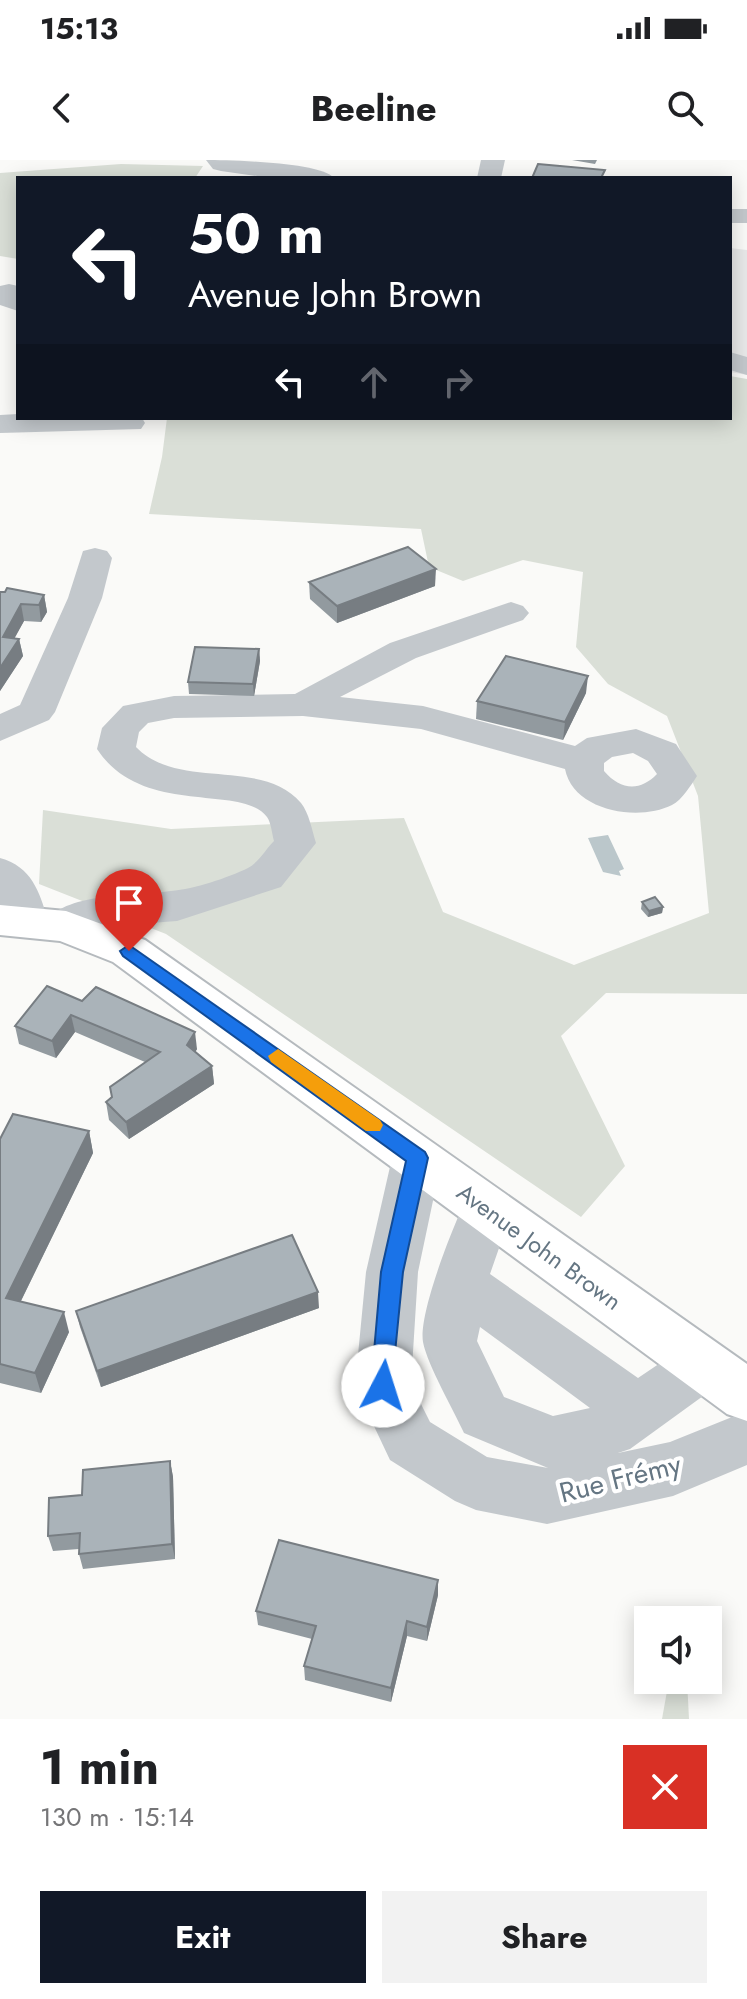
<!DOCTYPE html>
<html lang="en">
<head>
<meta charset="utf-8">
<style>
  :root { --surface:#fff; --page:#f2f2f2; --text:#202124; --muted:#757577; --accent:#111827 }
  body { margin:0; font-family:Jost,sans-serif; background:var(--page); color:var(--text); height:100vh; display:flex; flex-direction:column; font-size:30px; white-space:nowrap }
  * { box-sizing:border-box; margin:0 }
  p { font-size:26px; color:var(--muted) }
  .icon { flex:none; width:44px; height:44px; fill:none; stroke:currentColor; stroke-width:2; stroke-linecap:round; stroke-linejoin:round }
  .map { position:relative; height:1559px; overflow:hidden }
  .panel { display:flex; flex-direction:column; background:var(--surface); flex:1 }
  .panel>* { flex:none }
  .hud { position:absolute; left:16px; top:16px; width:716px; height:244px; border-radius:0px; box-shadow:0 4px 20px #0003; background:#111827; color:#fff; overflow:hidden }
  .controls { position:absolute; left:634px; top:1446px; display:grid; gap:16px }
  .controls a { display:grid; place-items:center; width:88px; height:88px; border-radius:0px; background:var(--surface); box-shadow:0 4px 20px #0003; font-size:40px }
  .pin { position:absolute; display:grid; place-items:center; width:68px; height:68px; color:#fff; margin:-82px -34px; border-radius:50% 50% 50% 0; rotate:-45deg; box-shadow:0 0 8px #0007 }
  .pin .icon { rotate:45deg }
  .me { position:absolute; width:88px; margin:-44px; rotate:5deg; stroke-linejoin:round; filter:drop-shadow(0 0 6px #0008) }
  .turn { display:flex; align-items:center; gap:28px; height:168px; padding:0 40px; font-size:36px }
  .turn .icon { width:104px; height:104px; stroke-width:2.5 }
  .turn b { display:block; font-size:56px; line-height:68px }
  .lanes { display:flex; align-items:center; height:76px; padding:0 40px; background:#0003; justify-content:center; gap:40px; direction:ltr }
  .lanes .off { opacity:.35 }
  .round { display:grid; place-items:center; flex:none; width:84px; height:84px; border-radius:0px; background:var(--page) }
  .summary { display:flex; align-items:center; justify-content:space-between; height:136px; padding:0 40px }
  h1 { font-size:48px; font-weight:700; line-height:60px }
  .action { display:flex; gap:16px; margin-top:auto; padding:16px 40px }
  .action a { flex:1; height:92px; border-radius:0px; background:var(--accent); color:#fff; font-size:32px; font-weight:700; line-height:92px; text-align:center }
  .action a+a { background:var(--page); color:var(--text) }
  .status { display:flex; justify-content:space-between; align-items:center; height:56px; padding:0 40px; background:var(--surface); direction:ltr }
  .status svg { height:22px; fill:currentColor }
  header { display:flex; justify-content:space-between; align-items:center; height:104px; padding:0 40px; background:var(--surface); font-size:36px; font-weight:700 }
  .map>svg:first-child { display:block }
  .built { fill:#e8e9e9 }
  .green { fill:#dadfd7 }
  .water { fill:#bbc7cb }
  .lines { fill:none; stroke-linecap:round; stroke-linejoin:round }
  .major-casing { stroke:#b5babe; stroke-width:4 }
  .minor { fill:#c3c8cc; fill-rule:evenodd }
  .major { fill:#fff; fill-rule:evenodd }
  .wall { fill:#929a9f }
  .shaded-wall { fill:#777d82 }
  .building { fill:#aab3b9; stroke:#777d82; stroke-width:2 }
  .route { fill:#1a73e8; stroke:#114b97; stroke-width:2 }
  .slow { fill:#f59e0b }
  .labels { text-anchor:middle; stroke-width:8; stroke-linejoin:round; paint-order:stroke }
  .street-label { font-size:24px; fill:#657683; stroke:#fff }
  .near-street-label { font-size:28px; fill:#657683; stroke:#fff }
</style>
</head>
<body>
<div class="status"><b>15:13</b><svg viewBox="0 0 49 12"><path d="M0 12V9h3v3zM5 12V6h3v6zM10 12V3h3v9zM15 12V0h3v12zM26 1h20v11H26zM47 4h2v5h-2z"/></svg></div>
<header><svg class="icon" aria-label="back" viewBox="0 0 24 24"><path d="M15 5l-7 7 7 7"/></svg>Beeline<svg class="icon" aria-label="search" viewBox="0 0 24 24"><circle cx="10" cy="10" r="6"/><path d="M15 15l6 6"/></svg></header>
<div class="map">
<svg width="747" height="1559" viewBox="0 0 747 1559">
  <rect width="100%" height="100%" fill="#fafaf8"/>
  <path class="built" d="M730 88 747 90V215L730 212Z"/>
  <g class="green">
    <path d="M121 4 203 6 195 18H18V99L0 96V13Z"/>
    <path d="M730 216 747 219V834L606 833 561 876 625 1006 581 1057 166 774 39 724 43 650 171 669 404 658 443 752 574 805 709 753 698 636 667 556 608 524 576 487 583 412 523 400 463 421 429 407 421 369 149 354 162 297 167 258H730Z"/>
    <path d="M669 1520H687L689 1559H662Z"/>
  </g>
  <path class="water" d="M608 675 624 709 619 711 621 716 603 712 588 678Z"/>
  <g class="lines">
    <defs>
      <path id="major" d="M0 745 66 751 145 780 747 1204V1261L727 1254 113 802 60 781 0 775Z"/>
    </defs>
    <use href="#major" class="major-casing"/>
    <g class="minor">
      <path d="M206 0C229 0 321 2 334 18H271L221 11 213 9Z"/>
      <path d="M481 0H505L501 18H477Z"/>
      <rect x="730" y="49" width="17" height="14"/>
      <path d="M9 124 18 126V151L0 145V126Z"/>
      <path d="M730 192 747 197V215L730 210Z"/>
      <path d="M18 254V258H142L145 263 141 269 0 273V255Z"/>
      <path d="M95 388 107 391 112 398 102 438 55 552 49 560 0 581V554L20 545 68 438 83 391Z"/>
      <path d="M511 442 523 446 529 453 523 460 416 498 340 537 423 546 575 586 587 578 636 569 676 584 697 616C691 625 682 640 672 645 638 662 573 651 565 609L421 569 303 556 174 558 148 563 139 572 136 587C178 631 263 597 301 643 309 653 312 670 316 683L281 727 177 761 111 766 66 781 51 777 44 767 41 772 26 776 11 772 0 745V698C32 707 39 731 48 760 65 733 142 735 171 731 195 729 227 718 248 708 258 703 266 689 274 681 272 674 271 662 267 657 242 623 142 658 97 589L102 568 123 546 174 536 295 534 390 483ZM633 593 648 601 657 614C640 632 620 630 604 611V603L612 597Z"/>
      <path d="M417 978 435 984 442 998 418 1112 411 1224 430 1262 487 1297 548 1308 464 1273C454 1251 427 1204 423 1182 418 1153 455 1061 469 1033L487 1027 505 1033 513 1048 490 1114 638 1218 681 1189 701 1181 721 1189 729 1206 721 1223 630 1289 618 1293 670 1282 747 1251V1305L673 1336 547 1364 476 1350 455 1341 390 1300 355 1226 366 1112 392 998 399 984ZM480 1167 590 1248 553 1256 504 1237 477 1181Z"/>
    </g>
    <use href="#major" class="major"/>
  </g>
  <g class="wall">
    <path d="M572 0H597L595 4Z"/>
    <path d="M309 422 435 426 337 463 310 439Z"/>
    <path d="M0 432 44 435 47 452 41 462 24 461 14 478 19 479 23 496 0 531Z"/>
    <path d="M259 489 260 501 254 536 189 534 188 522Z"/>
    <path d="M586 533 563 580 476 559 477 541Z"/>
    <path d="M642 742 663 747 662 753 648 757 641 749Z"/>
    <path d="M47 826 197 889 195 892 212 906 214 924 129 979 109 960 106 942 145 902 75 872 56 898 19 884 15 866Z"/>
    <path d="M89 971 93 993 21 1141 69 1172 41 1233 0 1223V979Z"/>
    <path d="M319 1148 101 1227 80 1167 76 1151Z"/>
    <path d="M170 1301 173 1317 175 1399 83 1409 79 1394V1389L53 1391 48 1376 82 1335Z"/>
    <path d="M438 1435 427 1481 407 1476 391 1542 305 1520 304 1506 312 1479 258 1465 256 1451Z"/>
  </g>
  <g class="shaded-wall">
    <path d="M436 409 435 426 337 463V446Z"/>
    <path d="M44 435 47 452 41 462 39 445Z"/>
    <path d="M21 444 24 461 6 494 3 477Z"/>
    <path d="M19 479 23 496 0 531V508Z"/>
    <path d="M259 489 260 501 254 536 253 524Z"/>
    <path d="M588 516 586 533 563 580 565 562Z"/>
    <path d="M663 747 662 753 648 757 649 751Z"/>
    <path d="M71 855 75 872 56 898 52 881Z"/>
    <path d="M195 872 197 889 189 903 187 885Z"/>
    <path d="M212 906 214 924 129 979 126 962Z"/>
    <path d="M89 971 93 993 12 1159 6 1138Z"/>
    <path d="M318 1132 319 1148 101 1227 97 1211Z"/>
    <path d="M64 1152 69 1172 41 1233 35 1213Z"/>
    <path d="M170 1301 173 1317 175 1399 172 1384Z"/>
    <path d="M438 1420V1435L427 1481V1467Z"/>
    <path d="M407 1461V1476L391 1542V1528Z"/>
  </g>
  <g class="building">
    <path d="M538 4 605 10 601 18H532Z"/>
    <path d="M408 387 436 409 337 446 309 422Z"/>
    <path d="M7 428 44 435 39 445 21 444 3 477 19 479 0 508V432H5Z"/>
    <path d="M195 487 259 489 253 524 188 522Z"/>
    <path d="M506 496 588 516 565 562 477 541Z"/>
    <path d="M655 737 663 747 649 751 642 742Z"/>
    <path d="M47 826 82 841 96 827 195 872 187 885 212 906 126 962 106 942 112 937 110 927 160 892 71 855 52 881 15 866Z"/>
    <path d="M13 954 89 971 6 1138 64 1152 35 1213 0 1204V979Z"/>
    <path d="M292 1075 318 1132 97 1211 76 1151Z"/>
    <path d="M170 1301 172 1384 79 1394 80 1373 48 1376 49 1338 82 1335 83 1310Z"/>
    <path d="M279 1380 438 1420 427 1467 407 1461 391 1528 304 1506 316 1466 256 1451Z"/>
  </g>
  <path class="route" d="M129 785 425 992 428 998 403 1112 391 1233 383 1236 375 1233 371 1226 381 1112 406 1001 123 796 120 791Z"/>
  <path class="slow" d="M278 889 380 960 383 965 380 971H366L271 902 268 896Z"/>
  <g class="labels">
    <g class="street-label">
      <text transform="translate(539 1087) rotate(36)" y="8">Avenue John Brown</text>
    </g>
    <g class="near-street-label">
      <text transform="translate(620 1318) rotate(-14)" y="10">Rue Frémy</text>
    </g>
  </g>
</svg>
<div class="controls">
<a><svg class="icon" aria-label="sound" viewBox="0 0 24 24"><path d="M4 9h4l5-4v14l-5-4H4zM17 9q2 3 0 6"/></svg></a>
</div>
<div class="pin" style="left:129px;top:791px;background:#d93025"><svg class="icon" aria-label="arrive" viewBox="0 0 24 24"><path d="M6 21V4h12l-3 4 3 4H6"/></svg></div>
<svg class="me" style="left:383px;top:1226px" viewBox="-20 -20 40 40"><circle r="19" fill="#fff"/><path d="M0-13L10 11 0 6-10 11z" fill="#1a73e8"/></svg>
<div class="hud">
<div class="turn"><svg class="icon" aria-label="left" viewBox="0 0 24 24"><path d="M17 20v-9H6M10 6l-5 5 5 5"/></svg><div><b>50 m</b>Avenue John Brown</div></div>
<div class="lanes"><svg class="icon" aria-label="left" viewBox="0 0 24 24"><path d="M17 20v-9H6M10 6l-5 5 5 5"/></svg><svg class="icon off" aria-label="ahead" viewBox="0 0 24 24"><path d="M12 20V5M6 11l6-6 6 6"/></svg><svg class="icon off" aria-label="right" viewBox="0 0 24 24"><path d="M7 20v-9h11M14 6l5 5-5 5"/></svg></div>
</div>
</div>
<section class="panel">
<div class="summary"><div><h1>1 min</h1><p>130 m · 15:14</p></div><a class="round" style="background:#d93025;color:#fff"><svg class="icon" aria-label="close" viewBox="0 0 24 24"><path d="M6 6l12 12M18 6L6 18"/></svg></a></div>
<div class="action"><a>Exit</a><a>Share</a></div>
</section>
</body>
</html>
